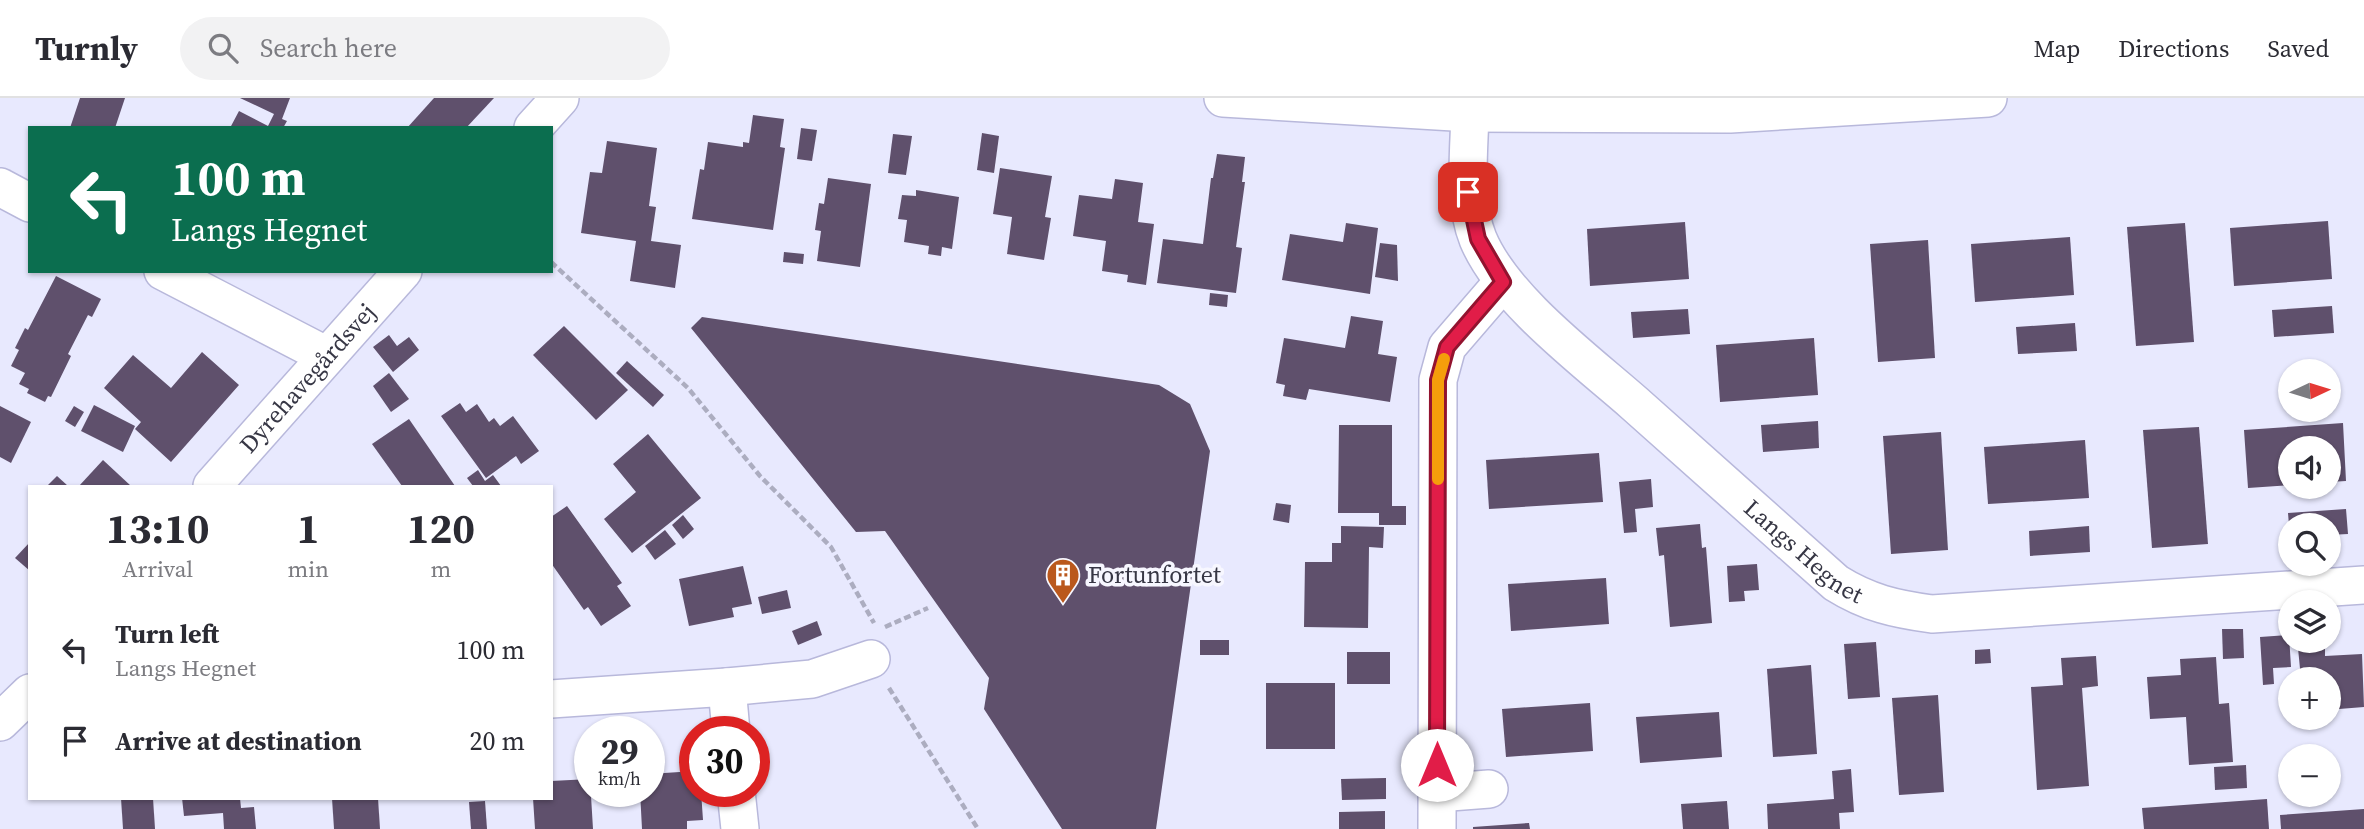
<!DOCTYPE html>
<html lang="en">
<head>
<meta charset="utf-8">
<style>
  :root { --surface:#fff; --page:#f2f2f3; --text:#2b2b33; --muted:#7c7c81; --line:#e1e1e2 }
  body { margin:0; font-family:"Source Serif 4",serif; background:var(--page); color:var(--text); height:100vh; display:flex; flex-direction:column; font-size:26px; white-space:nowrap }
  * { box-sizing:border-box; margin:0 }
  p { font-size:23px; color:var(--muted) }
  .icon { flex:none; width:38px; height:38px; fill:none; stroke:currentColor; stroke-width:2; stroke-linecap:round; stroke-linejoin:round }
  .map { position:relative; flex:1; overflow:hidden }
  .sheet { position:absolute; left:28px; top:387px; width:525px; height:315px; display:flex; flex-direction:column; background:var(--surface); border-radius:0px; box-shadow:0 2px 5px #0004 }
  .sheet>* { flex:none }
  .guide { position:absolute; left:28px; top:28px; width:525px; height:147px; border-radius:0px; box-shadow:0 2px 5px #0004; background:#0b6e4f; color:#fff; overflow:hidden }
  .needle { width:46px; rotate:86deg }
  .controls { position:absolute; left:2278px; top:261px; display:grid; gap:14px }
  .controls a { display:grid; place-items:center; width:63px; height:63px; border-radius:50%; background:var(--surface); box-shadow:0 2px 5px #0004; font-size:35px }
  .speed { position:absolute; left:574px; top:618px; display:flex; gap:14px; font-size:35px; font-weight:700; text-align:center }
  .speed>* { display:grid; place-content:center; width:91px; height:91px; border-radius:50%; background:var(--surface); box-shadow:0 2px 5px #0004; line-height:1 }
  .speed small { font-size:18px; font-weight:400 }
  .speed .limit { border:10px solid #d22; background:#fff; color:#111 }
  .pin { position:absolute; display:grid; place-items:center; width:60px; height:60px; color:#fff; margin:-30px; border-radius:14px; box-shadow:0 4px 10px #0006 }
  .me { position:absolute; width:77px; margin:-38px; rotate:0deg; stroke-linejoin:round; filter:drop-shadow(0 0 5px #0008) }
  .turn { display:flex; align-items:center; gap:24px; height:147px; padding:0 28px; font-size:32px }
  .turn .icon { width:91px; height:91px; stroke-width:2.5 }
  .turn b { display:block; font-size:49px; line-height:60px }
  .eta { display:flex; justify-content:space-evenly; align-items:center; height:119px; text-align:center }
  .eta b { font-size:42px; font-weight:700; line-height:49px }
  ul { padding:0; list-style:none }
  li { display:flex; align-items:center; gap:21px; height:91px; padding:0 28px }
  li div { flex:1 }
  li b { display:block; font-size:26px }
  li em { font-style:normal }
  header { display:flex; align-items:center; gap:42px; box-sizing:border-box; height:98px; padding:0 35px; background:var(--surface); border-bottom:2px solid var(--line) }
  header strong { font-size:33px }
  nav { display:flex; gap:38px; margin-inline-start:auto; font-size:24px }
  .search { width:490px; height:63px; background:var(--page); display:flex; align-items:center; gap:18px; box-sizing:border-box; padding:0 24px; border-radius:38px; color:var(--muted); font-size:26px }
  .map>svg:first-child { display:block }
  .building { fill:#5f506c }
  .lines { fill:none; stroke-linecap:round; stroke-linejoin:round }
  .minor-casing { stroke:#b8b8db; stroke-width:40 }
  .path { stroke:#acadc0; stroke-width:4.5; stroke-dasharray:7 3.5; stroke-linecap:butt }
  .minor { stroke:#fff; stroke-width:37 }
  .route-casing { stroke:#92132f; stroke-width:18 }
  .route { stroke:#e11d48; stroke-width:12 }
  .slow { stroke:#f59e0b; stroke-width:12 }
  .labels { text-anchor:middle; stroke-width:7; stroke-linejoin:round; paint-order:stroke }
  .street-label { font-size:24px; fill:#373745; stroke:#f7f7ff }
  .poi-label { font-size:24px; fill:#373745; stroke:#f7f7ff; text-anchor:start }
</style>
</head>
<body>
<header>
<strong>Turnly</strong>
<div class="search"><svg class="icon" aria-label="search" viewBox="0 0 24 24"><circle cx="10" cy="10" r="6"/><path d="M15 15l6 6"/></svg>Search here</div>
<nav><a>Map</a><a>Directions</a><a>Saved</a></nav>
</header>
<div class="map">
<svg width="2364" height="731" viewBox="0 0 2364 731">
  <rect width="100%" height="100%" fill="#e8e9fe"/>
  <g class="building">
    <path d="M80 0H125L115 30H70Z"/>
    <path d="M240 0H290L282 21 287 23 283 30H230L239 13 268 28 274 16Z"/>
    <path d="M434 0H494L466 30H407Z"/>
    <path d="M753 17 784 21 780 49 785 50 773 132 692 121 700 71 704 72 708 44 743 49V44L749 45Z"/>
    <path d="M801 30 817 32 812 63 797 61Z"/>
    <path d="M982 35 999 38 994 75 977 72Z"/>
    <path d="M893 36 912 38 906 77 888 75Z"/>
    <path d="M607 43 657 50 649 108 656 109 651 143 681 147 675 190 630 183 636 143 581 135 590 74 602 75Z"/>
    <path d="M1217 56 1245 59 1242 84H1245L1236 149 1242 150 1236 195 1157 185 1163 141 1203 146 1211 80H1213Z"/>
    <path d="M1000 70 1052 78 1045 119 1051 120 1044 162 1007 156 1012 119 993 116Z"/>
    <path d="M828 80 871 86 860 169 817 163 821 133 815 132 819 105 824 106Z"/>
    <path d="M1115 81 1143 85 1138 124 1154 126 1146 187 1127 184 1128 177 1102 173 1106 143 1073 138 1079 97 1112 101Z"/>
    <path d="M916 92 959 99 952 151 942 149 941 158 928 156 929 148 904 144 907 122 898 121 902 97 916 98Z"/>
    <path d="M2328 123 2332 181 2234 188 2230 130Z"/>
    <path d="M1685 124 1689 181 1590 188 1587 131Z"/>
    <path d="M1346 125 1378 130 1370 196 1282 182 1290 136 1343 144Z"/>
    <path d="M2185 125 2194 244 2136 248 2127 129Z"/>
    <path d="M2070 139 2074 197 1975 204 1971 146Z"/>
    <path d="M1928 142 1935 260 1878 264 1870 146Z"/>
    <path d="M1380 145 1397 147 1398 183 1375 179Z"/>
    <path d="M784 154 804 156 803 166 783 164Z"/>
    <path d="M56 178 101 201 92 219 88 217 68 256 71 258 51 299 48 298 45 304 27 295 29 291 19 286 25 275 11 268 19 252 15 250 25 230 28 232Z"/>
    <path d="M1210 195 1228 197 1227 209 1209 207Z"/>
    <path d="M2332 208 2334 235 2274 239 2272 212Z"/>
    <path d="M1688 211 1690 236 1633 240 1631 214Z"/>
    <path d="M1351 218 1383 223 1378 256 1397 259 1390 304 1309 291 1306 302 1283 298 1285 287 1276 285 1284 240 1345 250Z"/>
    <path d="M702 219 1159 287 1190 306 1210 353 1156 731H1062L984 611 989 580 885 433 856 434 691 230Z"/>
    <path d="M2075 225 2077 253 2018 256 2016 229Z"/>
    <path d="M564 228 628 292 596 322 533 257Z"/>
    <path d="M389 237 397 248 409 239 419 252 393 274 373 249Z"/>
    <path d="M1814 240 1818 297 1720 304 1716 247Z"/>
    <path d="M202 254 239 287 171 364 135 331 141 324 104 290 133 257 171 290Z"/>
    <path d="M627 263 664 297 653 309 616 275Z"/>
    <path d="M389 275 409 301 391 314 373 288Z"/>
    <path d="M460 305 466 314 477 306 489 324 494 320 500 328 513 318 539 353 521 366 516 358 486 380 441 318Z"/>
    <path d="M94 307 135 328 123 354 81 333Z"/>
    <path d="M0 308 31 324 11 365 0 359Z"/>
    <path d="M74 308 84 314 75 329 65 323Z"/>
    <path d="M409 321 455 388H402L372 346Z"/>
    <path d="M1818 323 1819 350 1763 354 1761 327Z"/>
    <path d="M2343 325 2346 383 2329 384V350H2291V387L2248 390 2244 332Z"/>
    <path d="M1339 327H1392V408H1406V427H1379V415H1338Z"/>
    <path d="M2199 329 2208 446 2152 450 2143 332Z"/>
    <path d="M1941 334 1948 452 1891 456 1883 338Z"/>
    <path d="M648 336 701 400 632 455 604 421 636 394 613 366Z"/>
    <path d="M2085 342 2089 400 1988 406 1984 349Z"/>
    <path d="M1599 355 1603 404 1489 411 1486 362Z"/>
    <path d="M103 362 131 388H79Z"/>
    <path d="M478 372 485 383 493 377 501 388H473L467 380Z"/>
    <path d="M57 378 68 388H47Z"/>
    <path d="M1651 381 1653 409 1635 411 1637 434 1624 435 1619 384Z"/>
    <path d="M1276 405 1291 407 1289 425 1273 422Z"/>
    <path d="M567 408 622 485 617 488 631 508 601 528 588 509 584 512 551 465V419Z"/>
    <path d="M2346 411 2348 436 2329 437V427H2289L2288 415Z"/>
    <path d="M683 417 694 431 683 441 672 427Z"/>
    <path d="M1700 426 1702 450 1706 449 1712 525 1670 529 1664 457 1659 458 1656 430Z"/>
    <path d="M1341 428 1384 429 1383 450 1369 449 1368 530 1304 529 1305 464H1332V445H1341Z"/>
    <path d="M2089 428 2090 454 2030 458 2029 433Z"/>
    <path d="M665 432 676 446 655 462 645 448Z"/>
    <path d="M30 444V473L15 460Z"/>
    <path d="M1757 466 1759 492 1744 493 1745 503 1729 504 1727 468Z"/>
    <path d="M743 468 752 506 732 510 734 519 689 528 679 481Z"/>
    <path d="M1606 480 1609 526 1511 533 1508 486Z"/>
    <path d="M787 492 791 510 762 516 758 499Z"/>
    <path d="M817 523 822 537 798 547 792 533Z"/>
    <path d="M2222 531H2243L2244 560 2223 561Z"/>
    <path d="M2289 537 2291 569 2273 570 2274 586 2263 587 2260 539Z"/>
    <rect x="1200" y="542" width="29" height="15"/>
    <path d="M1876 544 1880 599 1848 601 1844 546Z"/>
    <path d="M2325 548V558L2362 556 2364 609 2339 611V601L2329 602V581H2301L2298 550Z"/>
    <path d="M1990 551 1991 565 1975 566V552Z"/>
    <rect x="1347" y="554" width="43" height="32"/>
    <path d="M2096 558 2098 588 2082 590 2089 688 2037 692 2031 589 2063 587 2061 560Z"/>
    <path d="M2216 559 2219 606 2229 605 2233 664 2189 667 2186 619 2150 621 2147 579 2181 577 2180 561Z"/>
    <path d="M1811 567 1817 656 1773 659 1767 571Z"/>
    <rect x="1266" y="585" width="69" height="66"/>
    <path d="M1938 597 1944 694 1899 697 1892 600Z"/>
    <path d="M1590 605 1593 653 1506 659 1502 611Z"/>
    <path d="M1719 614 1722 659 1640 665 1636 619Z"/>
    <path d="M2246 667 2247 690 2215 692 2214 669Z"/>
    <path d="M1851 671 1854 714 1839 715 1840 731H1768L1767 706 1834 701 1832 673Z"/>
    <path d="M695 673V693H701L703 722 687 723V731H642L640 693H649V676Z"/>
    <path d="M1386 680V701L1342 702 1341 681Z"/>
    <path d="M590 681 593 731H535L533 700H551V683Z"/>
    <path d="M121 700H153L155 731H123Z"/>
    <path d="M182 700H240L241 710 254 709 256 731H224L223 715 184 718Z"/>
    <path d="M332 700H378L380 731H334Z"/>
    <path d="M2267 701 2269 731H2144L2142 710Z"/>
    <path d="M485 703 487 731H471L469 704Z"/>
    <path d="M1727 703 1729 731H1683L1681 706Z"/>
    <path d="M2364 711V731H2281L2280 717Z"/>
    <path d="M1385 713V731H1339V714Z"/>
    <path d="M1529 725 1530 731H1473V729Z"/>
  </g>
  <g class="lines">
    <defs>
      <g id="minor">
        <path d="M1223 0 1470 15 1730 16 1988 0"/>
        <path id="s1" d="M1470 15C1469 55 1463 104 1478 141 1503 201 1585 262 1634 305 1701 365 1769 425 1836 485 1868 505 1895 511 1932 516L2364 487"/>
        <path d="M533 30 560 0"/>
        <path d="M0 89 30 105"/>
        <path d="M163 173 327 258"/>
        <path id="s2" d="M212 388 403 173"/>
        <path d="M727 589 812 581 871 561"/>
        <path d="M551 601 727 589 731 634"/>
        <path d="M0 624 30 595"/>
        <path d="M736 693 740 731"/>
        <path d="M1437 695 1489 691"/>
        <path d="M1437 731 1438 282 1447 249 1503 184"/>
      </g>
    </defs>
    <use href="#minor" class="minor-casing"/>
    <g class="path">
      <path d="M551 164 688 290 760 378 831 449 874 525"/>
      <path d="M885 529 928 510"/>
      <path d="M889 590 978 731"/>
    </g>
    <use href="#minor" class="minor"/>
  </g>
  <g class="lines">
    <defs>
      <path id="route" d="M1437 667 1438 282 1447 249 1503 184 1478 141 1468 94"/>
    </defs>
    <use href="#route" class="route-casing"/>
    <use href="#route" class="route"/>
    <path class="slow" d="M1438 381V282L1444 261"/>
  </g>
  <defs>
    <symbol id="building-pin" viewBox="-11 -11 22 30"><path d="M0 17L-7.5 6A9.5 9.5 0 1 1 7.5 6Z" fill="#ba581c" stroke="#f7f7ff"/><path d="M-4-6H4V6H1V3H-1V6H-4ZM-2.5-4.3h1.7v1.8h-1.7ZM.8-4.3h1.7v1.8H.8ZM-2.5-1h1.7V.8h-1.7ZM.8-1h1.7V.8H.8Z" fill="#fff"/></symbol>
  </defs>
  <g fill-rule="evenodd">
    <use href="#building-pin" x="1044" y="458" width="38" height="52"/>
  </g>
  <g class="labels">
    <g class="street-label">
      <text dy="8" stroke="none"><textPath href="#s2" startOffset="144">Dyrehavegårdsvej</textPath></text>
      <text dy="8" stroke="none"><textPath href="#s1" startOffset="581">Langs Hegnet</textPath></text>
    </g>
    <g class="poi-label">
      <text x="1088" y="485">Fortunfortet</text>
    </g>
  </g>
</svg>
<div class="controls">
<a><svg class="needle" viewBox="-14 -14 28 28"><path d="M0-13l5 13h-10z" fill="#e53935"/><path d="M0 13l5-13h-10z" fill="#7c7c81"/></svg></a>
<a><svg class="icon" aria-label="sound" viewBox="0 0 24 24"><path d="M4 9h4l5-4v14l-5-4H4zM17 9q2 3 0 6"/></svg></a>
<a><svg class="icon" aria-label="search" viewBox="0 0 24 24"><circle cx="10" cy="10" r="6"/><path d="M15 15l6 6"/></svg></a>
<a><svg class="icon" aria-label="layers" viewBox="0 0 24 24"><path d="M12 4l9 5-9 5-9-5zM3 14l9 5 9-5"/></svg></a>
<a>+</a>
<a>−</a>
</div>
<div class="speed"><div>29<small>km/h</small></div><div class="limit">30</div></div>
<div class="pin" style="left:1468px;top:94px;background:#d93025"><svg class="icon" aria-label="arrive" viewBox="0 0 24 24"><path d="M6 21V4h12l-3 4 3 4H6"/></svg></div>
<svg class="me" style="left:1437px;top:667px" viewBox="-20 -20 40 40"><circle r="19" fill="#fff"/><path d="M0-13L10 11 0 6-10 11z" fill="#e11d48"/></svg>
<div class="guide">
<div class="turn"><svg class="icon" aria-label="left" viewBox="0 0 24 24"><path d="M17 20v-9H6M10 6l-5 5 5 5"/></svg><div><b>100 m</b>Langs Hegnet</div></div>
</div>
<section class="sheet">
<div class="eta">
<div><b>13:10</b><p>Arrival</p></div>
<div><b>1</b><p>min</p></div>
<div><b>120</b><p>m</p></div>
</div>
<ul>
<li><svg class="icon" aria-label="left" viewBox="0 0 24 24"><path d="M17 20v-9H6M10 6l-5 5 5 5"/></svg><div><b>Turn left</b><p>Langs Hegnet</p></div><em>100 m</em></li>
<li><svg class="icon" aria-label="arrive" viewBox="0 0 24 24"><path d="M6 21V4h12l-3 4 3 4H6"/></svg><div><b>Arrive at destination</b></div><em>20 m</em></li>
</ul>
</section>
</div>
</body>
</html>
